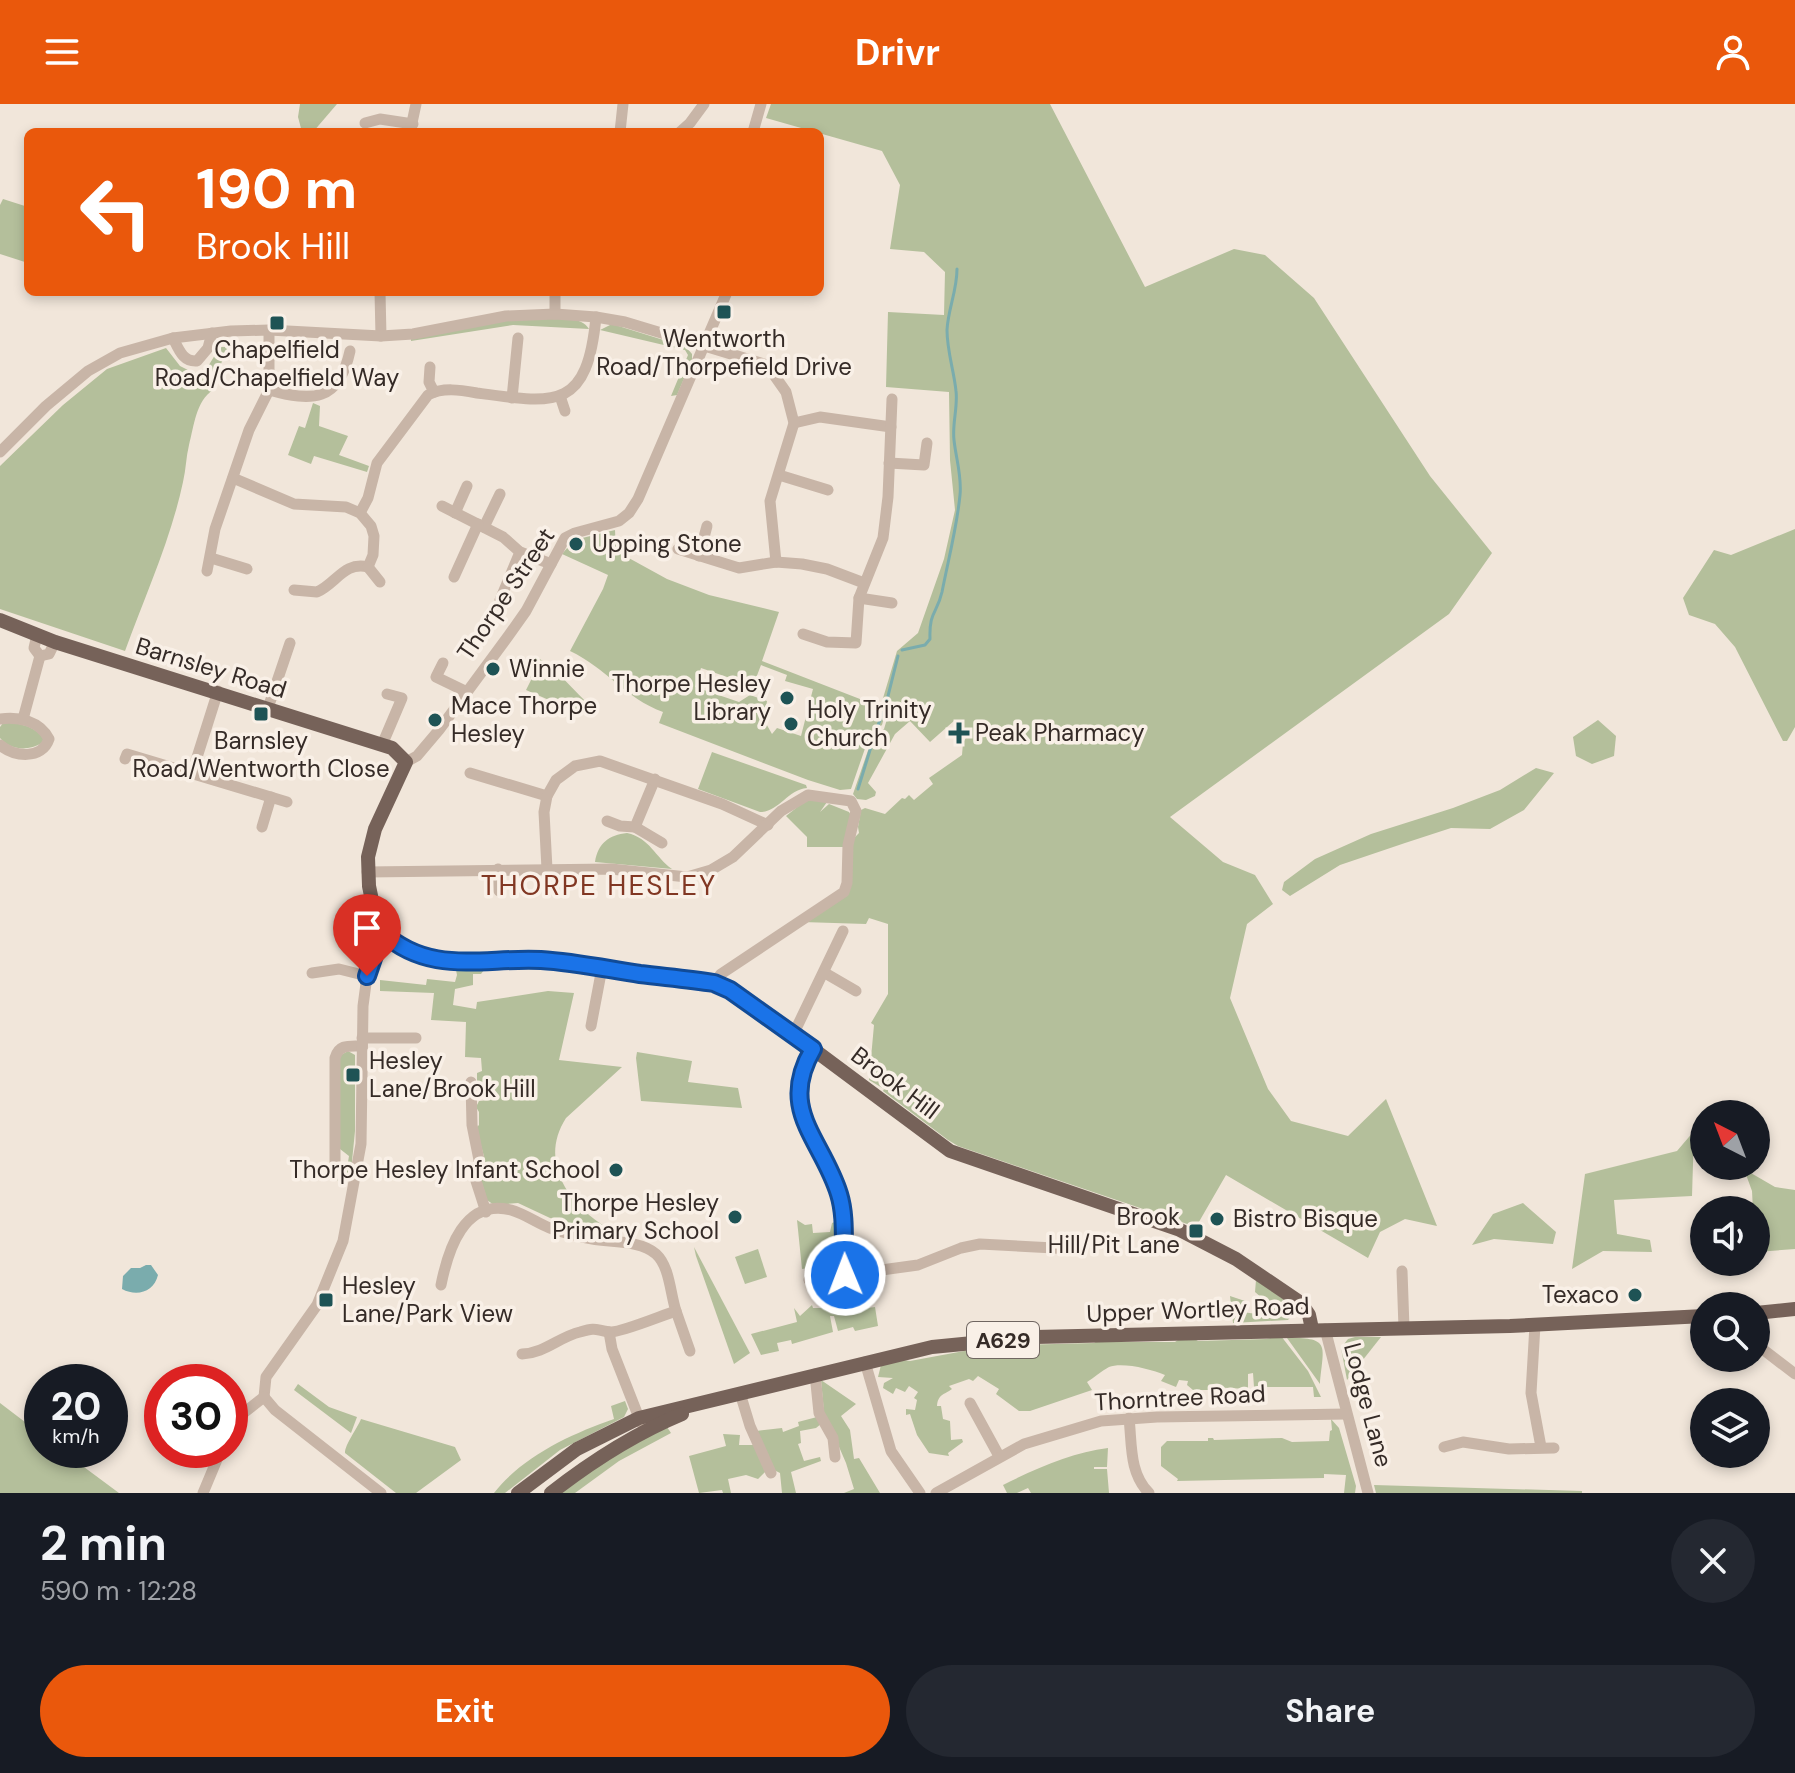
<!DOCTYPE html>
<html lang="en">
<head>
<meta charset="utf-8">
<style>
  :root { --surface:#171b24; --page:#242831; --text:#f1f3f6; --muted:#9ea1a6; --accent:#ea580c }
  body { margin:0; font-family:"DM Sans",sans-serif; background:var(--page); color:var(--text); height:100vh; display:flex; flex-direction:column; font-size:30px; white-space:nowrap }
  * { box-sizing:border-box; margin:0 }
  p { font-size:26px; color:var(--muted) }
  .icon { flex:none; width:44px; height:44px; fill:none; stroke:currentColor; stroke-width:2; stroke-linecap:round; stroke-linejoin:round }
  .map { position:relative; height:1389px; overflow:hidden }
  .drawer { display:flex; flex-direction:column; background:var(--surface); flex:1 }
  .drawer>* { flex:none }
  .guide { position:absolute; left:24px; top:24px; width:800px; height:168px; border-radius:12px; box-shadow:0 4px 12px #0003; background:#ea580c; color:#fff; overflow:hidden }
  .needle { width:52px; rotate:318deg }
  .tools { position:absolute; left:1690px; top:996px; display:grid; gap:16px }
  .tools a { display:grid; place-items:center; width:80px; height:80px; border-radius:50%; background:var(--surface); box-shadow:0 4px 12px #0003; font-size:40px }
  .speed { position:absolute; left:24px; top:1260px; display:flex; gap:16px; font-size:40px; font-weight:700; text-align:center }
  .speed>* { display:grid; place-content:center; width:104px; height:104px; border-radius:50%; background:var(--surface); box-shadow:0 4px 12px #0003; line-height:1 }
  .speed small { font-size:20px; font-weight:400 }
  .speed .limit { border:12px solid #d22; background:#fff; color:#111 }
  .pin { position:absolute; display:grid; place-items:center; width:68px; height:68px; color:#fff; margin:-82px -34px; border-radius:50% 50% 50% 0; rotate:-45deg; box-shadow:0 0 8px #0007 }
  .pin .icon { rotate:45deg }
  .me { position:absolute; width:88px; margin:-44px; rotate:359deg; stroke-linejoin:round; filter:drop-shadow(0 0 6px #0008) }
  .turn { display:flex; align-items:center; gap:28px; height:168px; padding:0 40px; font-size:36px }
  .turn .icon { width:104px; height:104px; stroke-width:2.5 }
  .turn b { display:block; font-size:56px; line-height:68px }
  .round { display:grid; place-items:center; flex:none; width:84px; height:84px; border-radius:42px; background:var(--page) }
  .overview { display:flex; align-items:center; justify-content:space-between; height:136px; padding:0 40px }
  h1 { font-size:48px; font-weight:700; line-height:60px }
  .primary-button { display:flex; gap:16px; margin-top:auto; padding:16px 40px }
  .primary-button a { flex:1; height:92px; border-radius:48px; background:var(--accent); color:#fff; font-size:32px; font-weight:700; line-height:92px; text-align:center }
  .primary-button a+a { background:var(--page); color:var(--text) }
  header { display:flex; justify-content:space-between; align-items:center; height:104px; padding:0 40px; background:var(--accent); color:#fff; font-size:36px; font-weight:700 }
  .map>svg:first-child { display:block }
  .green { fill:#b4bf9b; fill-rule:evenodd }
  .water { fill:#7aacad }
  .lines { fill:none; stroke-linecap:round; stroke-linejoin:round }
  .stream { stroke:#7aacad; stroke-width:3 }
  .minor { stroke:#c8b5a7; stroke-width:11 }
  .major { stroke:#766259; stroke-width:14 }
  .route-casing { stroke:#114b97; stroke-width:20 }
  .route { stroke:#1a73e8; stroke-width:14 }
  .poi-dot { fill:#1e5355; stroke:#f9f0e7; stroke-width:3 }
  .labels { text-anchor:middle; stroke-width:7; stroke-linejoin:round; paint-order:stroke }
  .shield { fill:#f9f0e7; stroke:#706661; stroke-width:2 }
  .shield-label { font-size:22px; font-weight:bold; fill:#352b27 }
  .poi-label { font-size:24px; fill:#352b27; stroke:#f9f0e7; text-anchor:start }
  .street-label { font-size:24px; fill:#352b27; stroke:#f9f0e7 }
  .quarter-label { font-size:28px; letter-spacing:2px; fill:#813723; stroke:#f9f0e7 }
</style>
</head>
<body>
<header><svg class="icon" aria-label="menu" viewBox="0 0 24 24"><path d="M4 6h16M4 12h16M4 18h16"/></svg>Drivr<svg class="icon" aria-label="person" viewBox="0 0 24 24"><circle cx="12" cy="8" r="4"/><path d="M4 21q1-7 8-7t8 7"/></svg></header>
<div class="map">
<svg width="1795" height="1389" viewBox="0 0 1795 1389">
  <rect width="100%" height="100%" fill="#f1e6da"/>
  <g class="green">
    <path d="M300 0H337L313 28H302L298 13Z"/>
    <path d="M771 0H1050L1145 183 1234 145 1265 151 1314 194 1430 372 1492 449 1449 510 1170 713 1223 758 1255 771 1273 800 1247 820 1230 894 1268 985 1291 1017 1348 1032 1386 995 1437 1122 1405 1115 1380 1128 1368 1154 1226 1071 1196 1123 958 1042 948 1036 883 987 884 985 869 976 874 921 871 919 888 890V820L869 814 866 820 802 818 838 796 854 734 859 729 858 723 861 706 865 704 885 710 902 694 905 695 909 691 914 696 933 680 929 674 962 651 963 639 968 630 955 616 930 638 910 617 895 630 868 679 876 688 875 692 866 696 857 695 853 690 873 632 884 625 891 602H887L882 621 870 630 851 685 840 686 808 676 659 619 663 608C625 594 606 564 570 547L603 485 608 471 562 450 574 436 615 426 616 447 667 475 709 491 779 508 762 557 878 602 881 601 897 547 918 529 944 455 955 406 950 356 949 288 886 283 888 208 944 211 945 168 924 148 890 145 900 81 882 47 766 14ZM761 561 787 571 785 577 813 585 801 632 777 624 772 630 764 616 767 597 750 591 739 598 695 583 701 564 753 582Z"/>
    <path d="M3 95 28 103V159L0 150V101Z"/>
    <path d="M548 214C562 215 581 212 589 225L513 221 411 237V234L515 215Z"/>
    <path d="M612 220 686 243 692 250V256L677 291 671 292 688 251 685 246 600 226Z"/>
    <path d="M220 243H228L216 272 213 286C196 297 194 322 189 341 186 353 186 365 183 378 171 435 145 492 125 547L0 505V362L63 301 107 265 166 244 180 262 194 269 207 264Z"/>
    <path d="M313 299 320 302 319 322 348 332 339 351 369 362 367 368 314 352 311 360 288 351 299 322 305 324Z"/>
    <path d="M1795 425V623L1787 637H1783L1735 543 1715 520 1689 511 1683 494 1714 446 1731 451Z"/>
    <path d="M535 552C558 565 573 587 593 604L581 610 526 586 532 574 522 571Z"/>
    <path d="M1598 616 1616 632 1614 652 1592 660 1576 652 1573 633Z"/>
    <path d="M3 619C20 619 32 621 44 634L42 639C29 647 11 647 0 634V623Z"/>
    <path d="M712 648 806 681 807 684C787 686 779 708 760 708L698 685Z"/>
    <path d="M1536 664 1554 669 1524 706 1490 725 1451 724 1405 739 1340 761 1290 792 1282 786 1284 778 1315 755 1371 730 1453 704 1500 686Z"/>
    <path d="M813 696 827 698 820 708 829 700 849 708 852 713 843 743H807V733L786 712 805 697Z"/>
    <path d="M627 729C650 734 655 753 672 765L595 758C598 739 609 731 627 729Z"/>
    <path d="M430 858 487 862 481 870H473V881L455 885 453 901 476 905 477 898 548 887 574 889 559 956 622 963 566 1014C537 1059 571 1104 611 1126L604 1128 550 1114 518 1099 494 1101 487 1096 481 1076 485 1056 476 1024 479 1021V1008L476 1003 479 997 490 996V987L480 985 477 981V969L482 967 481 954 465 953 466 918 431 916 434 889 380 887V876L426 881 427 875 455 878 457 871 456 866 429 862Z"/>
    <path d="M348 947 355 951V1027L350 1077 329 1076V1071H338L340 1062 348 1058 349 1052 340 1045 339 957 341 951Z"/>
    <path d="M637 948 692 957 688 978 738 984 742 1004 641 997 636 954Z"/>
    <path d="M1694 1027 1692 1092 1614 1096 1617 1130 1650 1136 1652 1148 1603 1147 1572 1165 1585 1070 1677 1047Z"/>
    <path d="M1744 1065 1775 1083 1795 1086V1145L1756 1148V1106H1753L1752 1087Z"/>
    <path d="M1523 1099 1556 1128 1553 1140 1494 1135 1472 1141 1493 1110Z"/>
    <path d="M797 1116 805 1121 812 1120 813 1129 830 1128 832 1119 837 1117 838 1144 818 1145 819 1160H837L835 1165 817 1170 813 1163 802 1165Z"/>
    <path d="M694 1143 750 1249 734 1260 696 1152Z"/>
    <path d="M758 1145 767 1173 745 1180 735 1153Z"/>
    <path d="M1256 1176 1289 1199 1294 1209 1288 1216 1233 1219 1230 1192 1245 1197 1242 1208 1257 1210 1262 1194 1255 1188Z"/>
    <path d="M866 1196 868 1204 875 1203 878 1222 855 1227 853 1223 838 1227 834 1212H830L833 1228 792 1240 791 1236 777 1239 779 1247 761 1251 751 1230 797 1218 794 1204 800 1212 812 1201 813 1204H826L840 1199 841 1203 847 1202V1199L853 1197 854 1201Z"/>
    <path d="M1281 1232 1308 1267 1321 1293H1314L1313 1283H1254L1253 1269 1248 1270V1285L1210 1283V1286H1193L1187 1281 1188 1277 1179 1276 1176 1283 1161 1277 1165 1271C1151 1265 1122 1258 1109 1263 1101 1267 1094 1274 1087 1278L1092 1286 1030 1307H1019L996 1290 999 1285 978 1272 973 1277 969 1275 949 1282 952 1285C944 1291 938 1290 937 1302H941L943 1315 950 1317 951 1336 962 1335 963 1338 948 1349 949 1352 929 1349 917 1331 910 1310 906 1311V1305L915 1306 917 1296 914 1294 918 1288 909 1282 905 1288 896 1284 893 1290 883 1284 884 1279 893 1274 878 1273 881 1261 903 1256 910 1257 975 1245 982 1247V1242L1094 1239 1099 1236 1112 1235 1115 1238H1175C1184 1232 1189 1232 1198 1237L1266 1235Z"/>
    <path d="M1355 1233H1381L1347 1276 1341 1244 1348 1235Z"/>
    <path d="M1287 1234C1332 1233 1323 1242 1320 1280Z"/>
    <path d="M821 1276 856 1300 841 1312 850 1326 854 1355 859 1354 880 1389H844L854 1385 846 1359 824 1308Z"/>
    <path d="M298 1280 329 1303 357 1313 351 1329 294 1286Z"/>
    <path d="M625 1297 628 1305 624 1313 560 1346 505 1389H494C523 1352 571 1330 614 1315L611 1302Z"/>
    <path d="M0 1299 42 1331V1346H61L119 1389H0Z"/>
    <path d="M817 1313 821 1320 816 1324 800 1327 801 1339 798 1340 804 1357 820 1353 821 1357 791 1368 796 1389H782L780 1369 774 1366 756 1327 782 1324 783 1328 799 1322 798 1318Z"/>
    <path d="M361 1315 455 1343 461 1356 416 1389H396L345 1349C345 1340 357 1325 361 1315Z"/>
    <path d="M1331 1315 1339 1324 1356 1382 1355 1389H1344L1346 1371 1324 1370V1374L1177 1377 1178 1375 1161 1362V1343L1167 1337H1208V1334H1213L1214 1336 1282 1334 1292 1338 1329 1337 1330 1327 1332 1326Z"/>
    <path d="M667 1323 671 1329 619 1357 575 1389H559L615 1349Z"/>
    <path d="M723 1330 740 1331 739 1341H755L767 1366 758 1375 746 1371 728 1375 731 1389H723L722 1386 699 1389 689 1352 726 1342Z"/>
    <path d="M1108 1344 1107 1363H1094V1365H1107L1109 1389H1031L1028 1384 1017 1389H1007L1003 1381C1039 1363 1074 1348 1108 1344Z"/>
    <path d="M1374 1381 1582 1387V1389H1376Z"/>
  </g>
  <path class="water" d="M146 1161H151L158 1171C154 1188 137 1193 122 1185L123 1172 131 1164H140Z"/>
  <g class="lines">
    <g class="stream">
      <path d="M902 546 925 541 930 535C929 507 937 510 942 488 948 457 957 423 960 391 962 372 956 355 954 336 952 320 958 303 956 287 954 267 947 247 947 226 948 205 957 187 957 165"/>
      <path d="M876 626 885 604 898 552"/>
      <path d="M858 685 875 630"/>
    </g>
    <g class="minor">
      <path d="M365 19 380 15 413 20"/>
      <path d="M410 28 416 0"/>
      <path d="M620 28 623 0"/>
      <path d="M680 28 690 19 704 0"/>
      <path d="M753 28 761 0"/>
      <path d="M380 188 381 232"/>
      <path d="M555 210V188"/>
      <path d="M173 234C179 246 183 258 197 257L208 244 212 229"/>
      <path d="M430 263 429 278 434 288"/>
      <path d="M269 286C312 298 339 298 350 247"/>
      <path d="M560 292 565 307"/>
      <path d="M512 294 518 234"/>
      <path d="M794 319 820 313 891 323"/>
      <path d="M0 348 46 302 88 267 120 249 173 234 231 227 269 226 381 232 413 230 506 212 555 210 596 213 625 218 767 261 786 288 794 319 770 397 776 458"/>
      <path d="M889 359 924 361 927 339"/>
      <path d="M779 371 828 386"/>
      <path d="M233 374 294 400 346 403 360 409 371 422 374 432 373 451 368 463C344 457 336 480 317 488L294 486"/>
      <path d="M442 402 503 433 520 448 551 460"/>
      <path d="M360 409 368 394 377 359 428 291C443 283 460 286 477 289 557 300 587 306 596 213"/>
      <path d="M455 409 467 382"/>
      <path d="M484 423 500 390"/>
      <path d="M678 445 739 464 776 458 802 460 827 465 864 479"/>
      <path d="M699 452 707 422"/>
      <path d="M211 454 247 465"/>
      <path d="M368 463 380 478"/>
      <path d="M207 467 215 425 249 326 269 286V226"/>
      <path d="M454 473 478 420"/>
      <path d="M859 494 892 499"/>
      <path d="M500 496 520 448"/>
      <path d="M803 530 827 538 856 539 859 494 883 434 888 393 892 295"/>
      <path d="M37 531 34 544 40 552 49 550 55 538"/>
      <path d="M443 559 436 573 467 588"/>
      <path d="M268 604 290 539"/>
      <path d="M0 615C18 612 40 617 49 635 42 656 14 653 0 641"/>
      <path d="M23 615 40 552"/>
      <path d="M382 641 402 594 387 590"/>
      <path d="M125 655 127 650 287 698"/>
      <path d="M406 658 417 652 439 626 509 531 526 507 565 434 575 429 619 417 629 409 638 395 727 188"/>
      <path d="M192 669 218 587"/>
      <path d="M470 669 547 692"/>
      <path d="M607 717 620 722 635 723 655 675"/>
      <path d="M262 723 271 693"/>
      <path d="M635 723 662 739"/>
      <path d="M498 765 499 787"/>
      <path d="M547 765 544 708 547 692 556 676 575 662 600 657 722 700 768 721"/>
      <path d="M367 768 611 765 687 773 711 766 733 753 781 707 808 691 851 697 856 707 848 741 847 779 844 788 721 870 714 879"/>
      <path d="M312 869 339 865 367 872"/>
      <path d="M825 869 856 887"/>
      <path d="M591 922 602 864"/>
      <path d="M793 931 843 827"/>
      <path d="M362 934H416"/>
      <path d="M813 945C778 1007 822 1035 839 1090 847 1116 842 1144 845 1171L918 1161 961 1144 980 1140 1073 1145"/>
      <path d="M471 978 472 1021 479 1056 476 1077 486 1108"/>
      <path d="M335 1065V954C339 940 349 942 362 942"/>
      <path d="M1402 1167 1404 1224"/>
      <path d="M809 1176 845 1171"/>
      <path d="M441 1181C448 1146 464 1094 511 1106 525 1110 537 1119 550 1124 561 1128 574 1131 586 1134 606 1139 640 1135 656 1150 670 1163 670 1189 676 1207 663 1211 620 1229 610 1228 594 1226 598 1223 580 1228 559 1233 545 1249 522 1250"/>
      <path d="M676 1207 690 1247"/>
      <path d="M1535 1221 1531 1289 1541 1343"/>
      <path d="M1325 1225 1368 1389"/>
      <path d="M609 1228 612 1245 641 1319"/>
      <path d="M1756 1240 1795 1270"/>
      <path d="M865 1258 891 1347 920 1389"/>
      <path d="M815 1270 819 1309 833 1334 835 1353"/>
      <path d="M740 1289 750 1322 771 1369"/>
      <path d="M264 1293 266 1273 317 1201 343 1137 361 1040 363 902 367 872 382 828"/>
      <path d="M264 1293 275 1306 381 1389"/>
      <path d="M970 1299 999 1352"/>
      <path d="M1129 1314C1132 1340 1129 1369 1149 1389"/>
      <path d="M230 1325 241 1311 264 1293"/>
      <path d="M1444 1343 1463 1338 1509 1345 1554 1344"/>
      <path d="M203 1389 221 1346"/>
      <path d="M936 1389 1024 1340 1101 1317 1157 1313 1346 1310"/>
    </g>
    <g class="major">
      <path d="M0 516 55 538 392 644 406 658 375 725 368 753 369 782 376 816 382 828 396 841 414 850 450 858 542 856 714 879 730 886 813 945 950 1047 1180 1126 1236 1155 1301 1199 1309 1211 1312 1225"/>
      <path d="M1756 1209 1795 1205"/>
      <path d="M518 1389 577 1345 639 1314 932 1243 1035 1233 1510 1222 1704 1212"/>
      <path d="M551 1389C592 1357 634 1330 682 1310"/>
    </g>
  </g>
  <g class="lines">
    <defs>
      <path id="route" d="M367 872 382 828C430 872 483 853 541 856 574 858 607 865 640 870 664 873 689 875 714 879L730 886 813 945C777 1006 822 1035 839 1090 847 1116 842 1144 845 1171"/>
    </defs>
    <use href="#route" class="route-casing"/>
    <use href="#route" class="route"/>
  </g>
  <g class="poi-dot">
    <rect x="716" y="200" width="16" height="16" rx="4"/>
    <rect x="269" y="211" width="16" height="16" rx="4"/>
    <circle cx="576" cy="440" r="8"/>
    <circle cx="493" cy="565" r="8"/>
    <circle cx="787" cy="594" r="8"/>
    <rect x="253" y="602" width="16" height="16" rx="4"/>
    <circle cx="435" cy="616" r="8"/>
    <circle cx="791" cy="620" r="8"/>
    <path d="M955 617h8v8h8v8h-8v8h-8v-8h-8v-8h8z"/>
    <rect x="345" y="963" width="16" height="16" rx="4"/>
    <circle cx="616" cy="1066" r="8"/>
    <circle cx="735" cy="1113" r="8"/>
    <circle cx="1217" cy="1115" r="8"/>
    <rect x="1188" y="1119" width="16" height="16" rx="4"/>
    <circle cx="1635" cy="1191" r="8"/>
    <rect x="318" y="1188" width="16" height="16" rx="4"/>
  </g>
  <g class="labels">
    <rect class="shield" x="967" y="1218" width="72" height="36" rx="6"/>
    <g class="shield-label">
      <text x="1003" y="1244">A629</text>
    </g>
    <g class="poi-label">
      <text x="724" y="243" text-anchor="middle">Wentworth<tspan x="724" dy="28">Road/Thorpefield Drive</tspan></text>
      <text x="277" y="254" text-anchor="middle">Chapelfield<tspan x="277" dy="28">Road/Chapelfield Way</tspan></text>
      <text x="592" y="448">Upping Stone</text>
      <text x="509" y="573">Winnie</text>
      <text x="771" y="588" text-anchor="end">Thorpe Hesley<tspan x="771" dy="28">Library</tspan></text>
      <text x="451" y="610">Mace Thorpe<tspan x="451" dy="28">Hesley</tspan></text>
      <text x="807" y="614">Holy Trinity<tspan x="807" dy="28">Church</tspan></text>
      <text x="975" y="637">Peak Pharmacy</text>
      <text x="261" y="645" text-anchor="middle">Barnsley<tspan x="261" dy="28">Road/Wentworth Close</tspan></text>
      <text x="369" y="965">Hesley<tspan x="369" dy="28">Lane/Brook Hill</tspan></text>
      <text x="600" y="1074" text-anchor="end">Thorpe Hesley Infant School</text>
      <text x="719" y="1107" text-anchor="end">Thorpe Hesley<tspan x="719" dy="28">Primary School</tspan></text>
      <text x="1180" y="1121" text-anchor="end">Brook<tspan x="1180" dy="28">Hill/Pit Lane</tspan></text>
      <text x="1233" y="1123">Bistro Bisque</text>
      <text x="342" y="1190">Hesley<tspan x="342" dy="28">Lane/Park View</tspan></text>
      <text x="1619" y="1199" text-anchor="end">Texaco</text>
    </g>
    <g class="street-label">
      <text transform="translate(506 490) rotate(-56)" y="8">Thorpe Street</text>
      <text transform="translate(211 564) rotate(17)" y="8">Barnsley Road</text>
      <text transform="translate(895 979) rotate(37)" y="8">Brook Hill</text>
      <text transform="translate(1198 1206) rotate(-2)" y="8">Upper Wortley Road</text>
      <text transform="translate(1180 1294) rotate(-3)" y="8">Thorntree Road</text>
      <text transform="translate(1368 1301) rotate(75)" y="8">Lodge Lane</text>
    </g>
    <g class="quarter-label">
      <text x="599" y="791">THORPE HESLEY</text>
    </g>
  </g>
</svg>
<div class="tools">
<a><svg class="needle" viewBox="-14 -14 28 28"><path d="M0-13l5 13h-10z" fill="#e53935"/><path d="M0 13l5-13h-10z" fill="#9ea1a6"/></svg></a>
<a><svg class="icon" aria-label="sound" viewBox="0 0 24 24"><path d="M4 9h4l5-4v14l-5-4H4zM17 9q2 3 0 6"/></svg></a>
<a><svg class="icon" aria-label="search" viewBox="0 0 24 24"><circle cx="10" cy="10" r="6"/><path d="M15 15l6 6"/></svg></a>
<a><svg class="icon" aria-label="layers" viewBox="0 0 24 24"><path d="M12 4l9 5-9 5-9-5zM3 14l9 5 9-5"/></svg></a>
</div>
<div class="speed"><div>20<small>km/h</small></div><div class="limit">30</div></div>
<div class="pin" style="left:367px;top:872px;background:#d93025"><svg class="icon" aria-label="arrive" viewBox="0 0 24 24"><path d="M6 21V4h12l-3 4 3 4H6"/></svg></div>
<svg class="me" style="left:845px;top:1171px" viewBox="-20 -20 40 40"><circle r="17" fill="#1a73e8" stroke="#fff" stroke-width="3"/><path d="M0-11L8 9 0 5-8 9z" fill="#fff"/></svg>
<div class="guide">
<div class="turn"><svg class="icon" aria-label="left" viewBox="0 0 24 24"><path d="M17 20v-9H6M10 6l-5 5 5 5"/></svg><div><b>190 m</b>Brook Hill</div></div>
</div>
</div>
<section class="drawer">
<div class="overview"><div><h1>2 min</h1><p>590 m · 12:28</p></div><a class="round"><svg class="icon" aria-label="close" viewBox="0 0 24 24"><path d="M6 6l12 12M18 6L6 18"/></svg></a></div>
<div class="primary-button"><a>Exit</a><a>Share</a></div>
</section>
</body>
</html>
